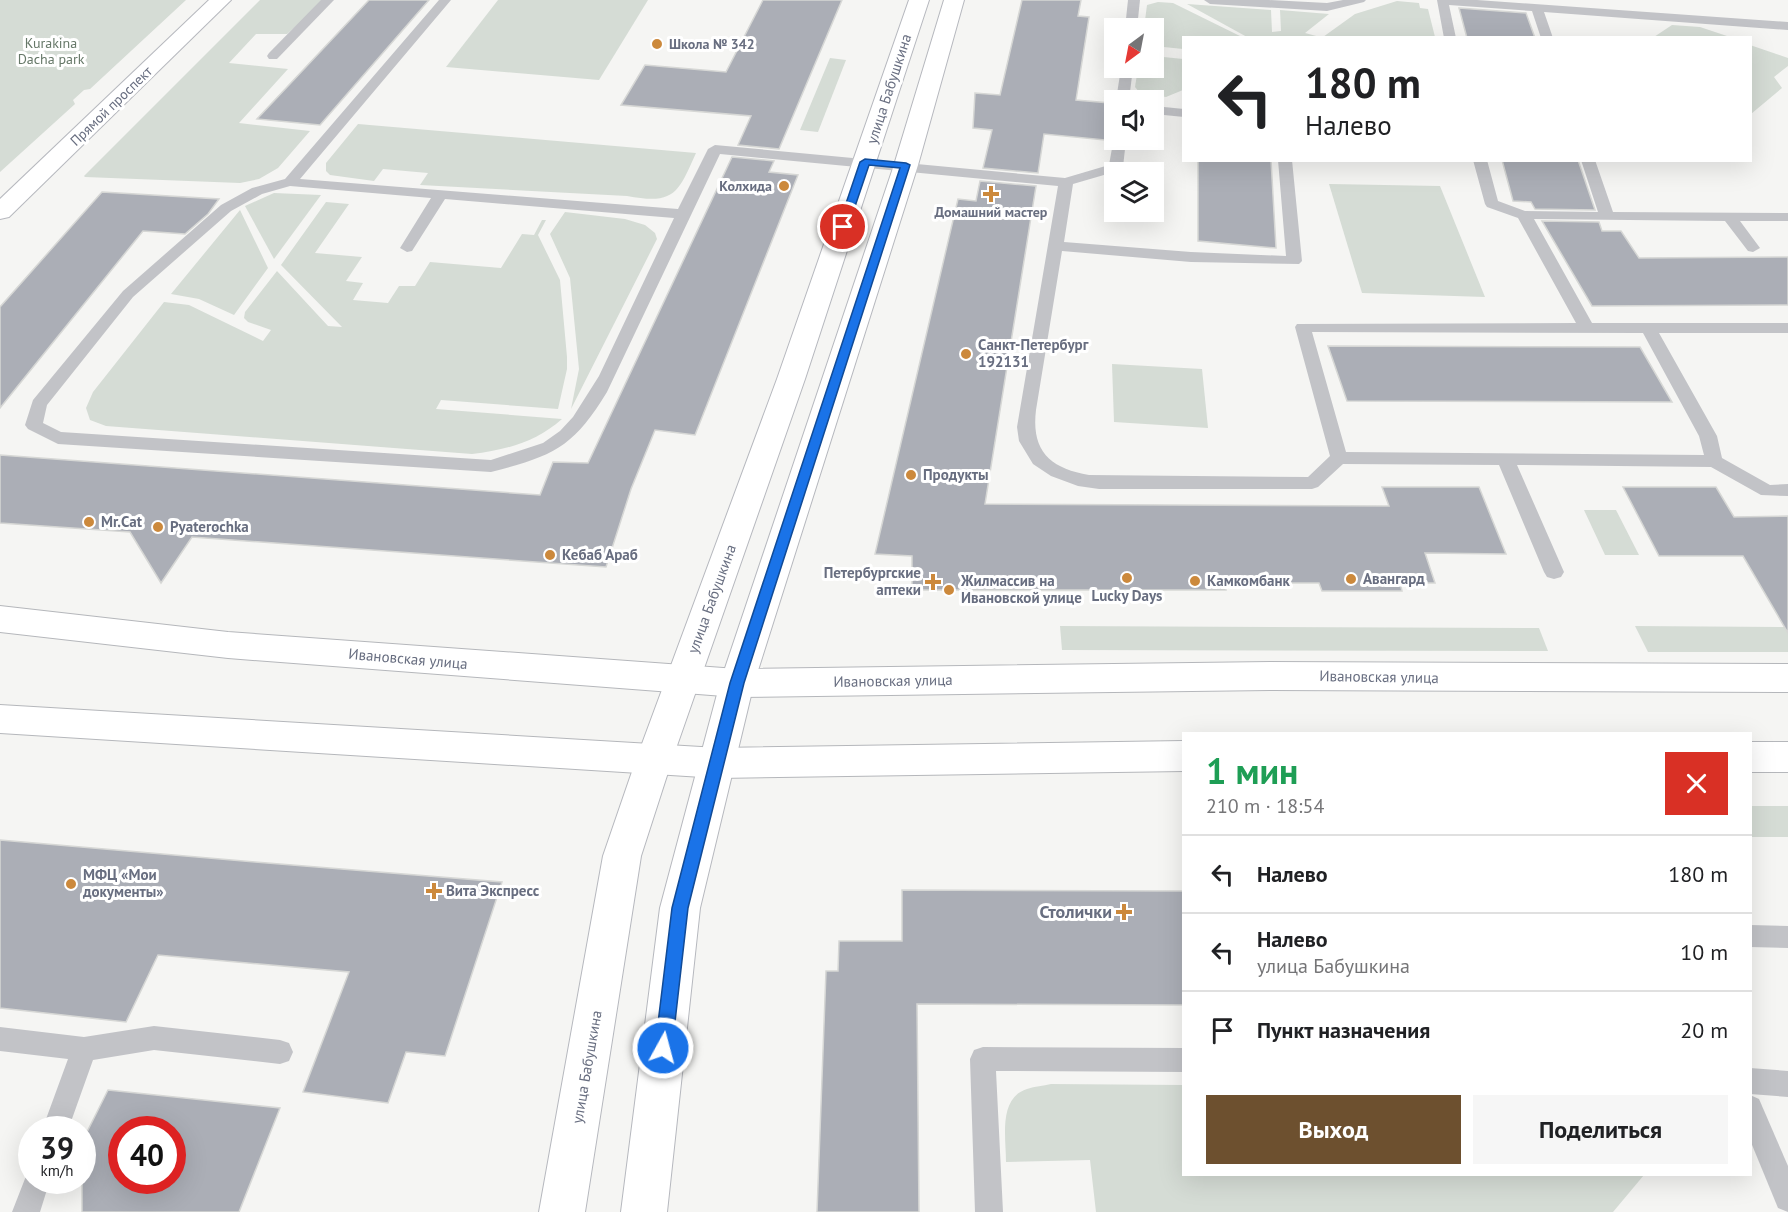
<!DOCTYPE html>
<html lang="ru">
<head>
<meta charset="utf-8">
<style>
  :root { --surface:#fff; --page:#f6f6f6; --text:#202124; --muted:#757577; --line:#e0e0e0; --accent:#6d502f }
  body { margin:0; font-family:"PT Sans",sans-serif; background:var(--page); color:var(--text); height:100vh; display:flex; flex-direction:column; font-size:22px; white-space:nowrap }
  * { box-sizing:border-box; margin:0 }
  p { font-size:20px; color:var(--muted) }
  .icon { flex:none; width:33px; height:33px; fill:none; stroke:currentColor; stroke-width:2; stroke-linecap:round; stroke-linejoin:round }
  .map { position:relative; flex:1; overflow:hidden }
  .panel { position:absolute; left:1182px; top:732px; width:570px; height:444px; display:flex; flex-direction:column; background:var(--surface); border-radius:0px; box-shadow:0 6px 24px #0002 }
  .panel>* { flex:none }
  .banner { position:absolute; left:1182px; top:36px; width:570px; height:126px; border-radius:0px; box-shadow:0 6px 24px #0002; background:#fff; color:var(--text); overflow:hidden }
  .needle { width:39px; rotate:212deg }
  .buttons { position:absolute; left:1104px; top:18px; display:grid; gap:12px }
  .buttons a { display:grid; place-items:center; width:60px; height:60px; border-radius:0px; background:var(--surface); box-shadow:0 6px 24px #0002; font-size:30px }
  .speed { position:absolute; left:18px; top:1116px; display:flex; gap:12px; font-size:30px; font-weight:700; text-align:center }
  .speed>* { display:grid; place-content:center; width:78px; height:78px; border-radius:50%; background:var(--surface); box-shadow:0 6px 24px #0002; line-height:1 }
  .speed small { font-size:15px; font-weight:400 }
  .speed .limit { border:9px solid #d22; background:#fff; color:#111 }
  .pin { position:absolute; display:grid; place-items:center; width:51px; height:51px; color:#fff; margin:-26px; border:3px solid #fff; border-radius:50%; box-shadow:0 2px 6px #0007 }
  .me { position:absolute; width:66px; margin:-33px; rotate:7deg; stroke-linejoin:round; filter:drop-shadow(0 0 4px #0008) }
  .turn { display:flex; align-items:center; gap:21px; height:126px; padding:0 24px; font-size:27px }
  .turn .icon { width:78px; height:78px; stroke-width:2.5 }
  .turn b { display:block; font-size:42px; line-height:51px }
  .round { display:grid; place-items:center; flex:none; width:63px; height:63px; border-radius:0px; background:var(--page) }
  .headline { display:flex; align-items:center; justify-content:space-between; height:102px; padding:0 24px }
  h1 { font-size:36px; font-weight:800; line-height:45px; color:#1e9e55 }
  .primary-button { display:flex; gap:12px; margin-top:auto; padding:12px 24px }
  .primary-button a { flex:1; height:69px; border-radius:0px; background:var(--accent); color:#fff; font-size:24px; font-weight:800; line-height:69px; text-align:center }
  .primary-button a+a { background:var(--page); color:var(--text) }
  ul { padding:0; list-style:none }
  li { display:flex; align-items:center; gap:18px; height:78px; padding:0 24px; border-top:2px solid var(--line) }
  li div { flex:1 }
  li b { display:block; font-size:22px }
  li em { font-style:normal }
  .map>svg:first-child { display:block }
  .green { fill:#d5dcd5 }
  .building { fill:#abaeb6; stroke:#d6d7d5; stroke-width:1.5; fill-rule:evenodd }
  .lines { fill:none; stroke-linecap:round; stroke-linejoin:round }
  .secondary-casing { stroke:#b6b8be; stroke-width:2 }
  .primary-casing { stroke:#b5b7bb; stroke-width:2 }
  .lane { fill:#c2c3c7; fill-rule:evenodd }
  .secondary { fill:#fff; fill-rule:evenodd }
  .primary { fill:#fff; fill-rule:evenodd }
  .route { fill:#1a73e8; stroke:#114b97; stroke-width:1.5 }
  .poi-dot { fill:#cc893c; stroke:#fff; stroke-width:2 }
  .labels { text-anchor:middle; stroke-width:6; stroke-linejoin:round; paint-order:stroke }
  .far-park-label { font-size:14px; fill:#667868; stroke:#fff }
  .far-poi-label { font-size:14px; font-weight:bold; fill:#686e80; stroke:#fff; text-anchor:start }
  .far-street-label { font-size:14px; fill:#686e80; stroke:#fff }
  .street-label { font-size:15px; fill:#686e80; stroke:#fff }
  .poi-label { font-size:15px; font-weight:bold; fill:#686e80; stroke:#fff; text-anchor:start }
  .near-poi-label { font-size:18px; font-weight:bold; fill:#686e80; stroke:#fff; text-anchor:end }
</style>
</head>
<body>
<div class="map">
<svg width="1788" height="1212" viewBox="0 0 1788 1212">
  <rect width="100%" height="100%" fill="#f5f5f3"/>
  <g class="green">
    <path d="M0 0H186L90 89 84 90 73 100 75 104 0 172Z"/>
    <path d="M260 0H326L287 34H256L229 63 288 69 239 123 310 131 278 168 259 179 240 183 85 177 84 176Z"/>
    <path d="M498 0H648L599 80 446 67Z"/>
    <path d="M1397 1 1419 3 1420 8 1428 9 1435 37H1323L1355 14Z"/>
    <path d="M1158 2 1173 3 1242 37 1184 38 1183 49 1154 46V28H1144L1147 5Z"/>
    <path d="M1187 4 1271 10 1272 32 1281 31 1280 10 1329 14 1305 33 1320 37H1247Z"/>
    <path d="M1672 25 1700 27 1730 37H1654Z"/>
    <path d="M1750 45 1788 58V66L1774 77 1782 88 1751 114Z"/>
    <path d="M1154 56 1183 59V90L1166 97 1140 93 1135 87 1138 68H1154Z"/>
    <path d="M830 58 846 60 818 132 800 130Z"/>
    <path d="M358 124 696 153C678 193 675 205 627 196L420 185 428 173 383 169 374 181 330 175 326 171V163Z"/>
    <path d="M1329 184 1440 186 1485 297 1362 293Z"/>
    <path d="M274 193 321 195 274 259 245 206Z"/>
    <path d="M326 202 349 204 315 253 362 257 346 281 363 283 353 300 388 303 399 286H415L430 262 501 268 522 234 534 235 542 220H546L538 235 560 280 567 357V369L558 409 441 400 436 409 562 419C536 442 506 450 472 454L106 426 90 420 86 408 93 392 164 302 189 305 263 341 271 330 248 322 244 318 245 312 277 271 328 326 342 327 281 265Z"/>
    <path d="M240 210 268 268 234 315 199 299 171 294Z"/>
    <path d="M565 212 625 219 645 225 655 233 657 239 571 409 579 369 570 278 550 234Z"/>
    <path d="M1112 364 1202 369 1208 428 1114 422Z"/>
    <path d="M1584 510H1616L1639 555H1605Z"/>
    <path d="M1060 626 1539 628 1548 651 1062 650Z"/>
    <path d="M1635 626 1788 627V652H1648Z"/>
    <rect x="1751" y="806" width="37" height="31"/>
    <path d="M1051 1084 1183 1085 1184 1174 1644 1175 1613 1212H1096L1090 1160 1006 1162C1006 1138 998 1098 1027 1089 1035 1086 1043 1086 1051 1084Z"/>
  </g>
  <g class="building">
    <path d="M369 0H429L320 125 257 119Z"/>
    <path d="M763 0H842L779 149 738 145 751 116 621 105 645 65 726 72Z"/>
    <path d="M1022 0H1081L1078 16 1089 17 1076 100 1110 103 1105 140 1044 134 1038 173 983 168 992 130 973 128 975 93 1000 95Z"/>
    <path d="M1459 8 1526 13 1535 38H1467Z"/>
    <path d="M732 157 774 161 769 172 798 175 695 435 655 430 631 489 606 567 192 537 161 583 130 532 0 523V455L540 495 553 462 588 463Z"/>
    <path d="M1198 160H1271L1276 248 1198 241Z"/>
    <path d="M1502 160H1578L1595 210 1535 209 1531 202 1513 201Z"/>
    <path d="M980 181 1036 186 985 504 1389 506 1382 487H1479L1506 554 1425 553 1435 583H1400L1402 591H1322L1319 583H1225L1226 590H912V556L875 554 958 199 976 201Z"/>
    <path d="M102 192 219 199 208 214 185 234 143 231 0 408V307Z"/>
    <path d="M1542 221 1599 222 1602 231H1621L1639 258 1788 257V305L1592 306Z"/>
    <path d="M1328 346 1640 347 1672 402 1347 401Z"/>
    <path d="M1623 487H1716L1734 517 1788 516V633L1743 556H1659Z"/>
    <path d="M0 840 255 862 502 882 445 1056 406 1052 388 1103 303 1092 349 972 158 955 126 1022 0 1008Z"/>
    <path d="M902 890 1184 891V1005L917 1004 919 1212H817L826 971H838L839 941H902Z"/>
    <path d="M108 1090 280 1108 239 1212H82V1142ZM122 1130H172V1180H122Z"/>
  </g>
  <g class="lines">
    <defs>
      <g id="secondary">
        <path d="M209 0H231L9 217 0 219V199Z"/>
        <path d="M909 0H929L805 379 672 760 641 856 585 1212H539L603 856 636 760 777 379Z"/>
        <path d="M944 0H964L918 165 754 683 700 908 667 1212H621L660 908 720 683 894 165Z"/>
      </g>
      <g id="primary">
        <path d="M0 606 228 632 737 669 1270 662 1788 664V692L1270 690 737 697 228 658 0 632Z"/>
        <path d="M0 705 718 748 1184 741V771L718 778 0 733Z"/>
        <rect x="1750" y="742" width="38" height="30"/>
      </g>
    </defs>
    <use href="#secondary" class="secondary-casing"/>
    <use href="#primary" class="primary-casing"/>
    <g class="lane">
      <path d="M321 0H334L277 59H269L267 56 269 53Z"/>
      <path d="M439 0H451L300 179 678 209 708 149 715 145 1065 178 1109 165 1114 137V140H1126L1123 167 1121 170 1073 184 1064 242 1191 252 1286 256 1278 160H1292L1302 261 1299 264 1191 262 1062 251 1036 410C1031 451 1050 468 1089 475L1308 477 1330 456 1295 327 1297 324 1576 323 1518 218 1487 207 1485 204 1473 160H1487L1498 201 1525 211 1598 212 1581 160H1595L1613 212 1788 213V221H1740L1760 248 1753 252 1748 251 1725 221 1534 219 1592 323H1788V333H1659L1717 436 1722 458 1770 485 1788 484V496L1761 495 1711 467 1517 465 1564 572 1561 577 1554 579 1547 577 1544 572 1499 465 1343 464 1318 487 1312 489H1099L1078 486 1051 476 1033 464 1019 441 1017 427 1058 186 720 154 607 392C573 448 553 456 491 472L58 444 28 429 25 425 33 400 123 291 221 205 252 188 285 179ZM290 186 431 198 400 248 407 252 412 251 445 199 674 218 599 376 573 417 560 431 543 443 491 460 61 432 43 423 47 405 133 297 231 211 262 194ZM1312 332 1643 333 1699 436 1704 455 1346 452Z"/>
      <path d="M1128 0H1140L1137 28H1125Z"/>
      <path d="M1204 0H1269L1327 3 1343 0H1366L1364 2 1327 11 1210 4Z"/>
      <path d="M1437 0H1477L1788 22V30L1544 12 1553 38H1541L1532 11 1449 5 1456 38H1444Z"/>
      <path d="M1121 68H1133L1129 100H1116Z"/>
      <path d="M1154 106 1184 109V117L1154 114Z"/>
      <path d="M1750 925 1788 926V948L1750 947Z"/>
      <path d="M154 1026 280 1040 289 1043 293 1052 289 1061 280 1064 154 1050 93 1060 68 1130H42L68 1059 0 1051V1027L84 1037Z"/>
      <path d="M983 1047 1184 1048V1072L996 1071 1003 1212H975L970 1059 974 1050Z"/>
      <path d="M1750 1068 1788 1071V1097L1750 1094Z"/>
      <path d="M1750 1095 1759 1099 1788 1166V1212L1778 1208 1750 1140Z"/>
      <path d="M32 1169V1180H50L40 1212H12L28 1171Z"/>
    </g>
    <use href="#secondary" class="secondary"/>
    <use href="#primary" class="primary"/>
  </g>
  <path class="route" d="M865 159 906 163 910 165 744 683 688 908 672 1048 670 1054 663 1057 657 1054 655 1048 672 908 730 683 900 168 869 165 848 227 839 229 838 227 860 162Z"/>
  <g class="poi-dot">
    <circle cx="657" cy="44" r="6"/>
    <circle cx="784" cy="186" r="6"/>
    <path d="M988 185h6v6h6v6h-6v6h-6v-6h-6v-6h6z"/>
    <circle cx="966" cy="354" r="6"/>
    <circle cx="911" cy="475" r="6"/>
    <circle cx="89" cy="522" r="6"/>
    <circle cx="158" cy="527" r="6"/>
    <circle cx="550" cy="555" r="6"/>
    <circle cx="1127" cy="578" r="6"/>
    <circle cx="1351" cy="579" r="6"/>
    <circle cx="1195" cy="581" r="6"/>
    <path d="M930 573h6v6h6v6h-6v6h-6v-6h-6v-6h6z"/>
    <circle cx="949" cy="590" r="6"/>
    <circle cx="71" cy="884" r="6"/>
    <path d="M431 882h6v6h6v6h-6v6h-6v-6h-6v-6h6z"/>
    <path d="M1121 903h6v6h6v6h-6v6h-6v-6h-6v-6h6z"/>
  </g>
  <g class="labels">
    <g class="far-park-label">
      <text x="51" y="48">Kurakina<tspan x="51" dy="16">Dacha park</tspan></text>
    </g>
    <g class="far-poi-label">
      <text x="669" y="49">Школа № 342</text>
      <text x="772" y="191" text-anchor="end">Колхида</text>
      <text x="991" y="217" text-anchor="middle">Домашний мастер</text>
    </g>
    <g class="far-street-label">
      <text transform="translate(111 106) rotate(-44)" y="5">Прямой проспект</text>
    </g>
    <g class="street-label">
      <text transform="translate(889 89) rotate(-72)" y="5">улица Бабушкина</text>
      <text transform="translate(712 599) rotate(-70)" y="5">улица Бабушкина</text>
      <text transform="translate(408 659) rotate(5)" y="5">Ивановская улица</text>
      <text transform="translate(1379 677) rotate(1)" y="5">Ивановская улица</text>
      <text transform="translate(893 681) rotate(-1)" y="5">Ивановская улица</text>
      <text transform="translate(587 1067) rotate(-80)" y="5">улица Бабушкина</text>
    </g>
    <g class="poi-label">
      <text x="978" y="350">Санкт-Петербург<tspan x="978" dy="17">192131</tspan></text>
      <text x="923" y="480">Продукты</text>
      <text x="101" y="527">Mr.Cat</text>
      <text x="170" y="532">Pyaterochka</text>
      <text x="562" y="560">Кебаб Араб</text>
      <text x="921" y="578" text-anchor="end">Петербургские<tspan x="921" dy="17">аптеки</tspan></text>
      <text x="1363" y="584">Авангард</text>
      <text x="961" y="586">Жилмассив на<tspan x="961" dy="17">Ивановской улице</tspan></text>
      <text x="1207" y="586">Камкомбанк</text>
      <text x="1127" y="601" text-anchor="middle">Lucky Days</text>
      <text x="83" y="880">МФЦ «Мои<tspan x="83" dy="17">документы»</tspan></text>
      <text x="446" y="896">Вита Экспресс</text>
    </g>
    <g class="near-poi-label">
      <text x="1112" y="918">Столички</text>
    </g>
  </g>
</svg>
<div class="buttons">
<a><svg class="needle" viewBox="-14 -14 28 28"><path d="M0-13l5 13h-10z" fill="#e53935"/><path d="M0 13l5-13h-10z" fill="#757577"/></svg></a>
<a><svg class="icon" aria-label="sound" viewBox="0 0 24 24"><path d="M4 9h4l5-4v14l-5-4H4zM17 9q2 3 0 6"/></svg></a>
<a><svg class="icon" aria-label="layers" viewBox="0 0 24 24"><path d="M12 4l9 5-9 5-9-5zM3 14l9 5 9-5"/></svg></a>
</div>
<div class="speed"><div>39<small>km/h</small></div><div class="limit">40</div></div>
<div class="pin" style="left:843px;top:227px;background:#d93025"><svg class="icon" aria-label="arrive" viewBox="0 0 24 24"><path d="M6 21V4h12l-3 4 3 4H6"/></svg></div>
<svg class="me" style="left:663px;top:1048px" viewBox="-20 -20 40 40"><circle r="17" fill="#1a73e8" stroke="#fff" stroke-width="3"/><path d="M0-11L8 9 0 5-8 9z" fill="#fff"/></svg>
<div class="banner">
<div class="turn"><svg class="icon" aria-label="left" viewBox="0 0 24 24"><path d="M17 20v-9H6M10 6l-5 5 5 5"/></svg><div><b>180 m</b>Налево</div></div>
</div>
<section class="panel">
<div class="headline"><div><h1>1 мин</h1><p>210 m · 18:54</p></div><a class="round" style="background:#d93025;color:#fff"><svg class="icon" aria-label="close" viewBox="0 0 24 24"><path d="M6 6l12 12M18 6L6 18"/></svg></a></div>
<ul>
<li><svg class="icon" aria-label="left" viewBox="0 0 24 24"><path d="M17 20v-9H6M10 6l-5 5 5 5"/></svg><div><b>Налево</b></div><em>180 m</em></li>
<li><svg class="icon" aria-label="left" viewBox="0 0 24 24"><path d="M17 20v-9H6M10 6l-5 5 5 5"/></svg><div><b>Налево</b><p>улица Бабушкина</p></div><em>10 m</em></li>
<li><svg class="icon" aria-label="arrive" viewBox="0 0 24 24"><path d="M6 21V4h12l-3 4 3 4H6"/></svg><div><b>Пункт назначения</b></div><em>20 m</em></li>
</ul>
<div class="primary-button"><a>Выход</a><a>Поделиться</a></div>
</section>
</div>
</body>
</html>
